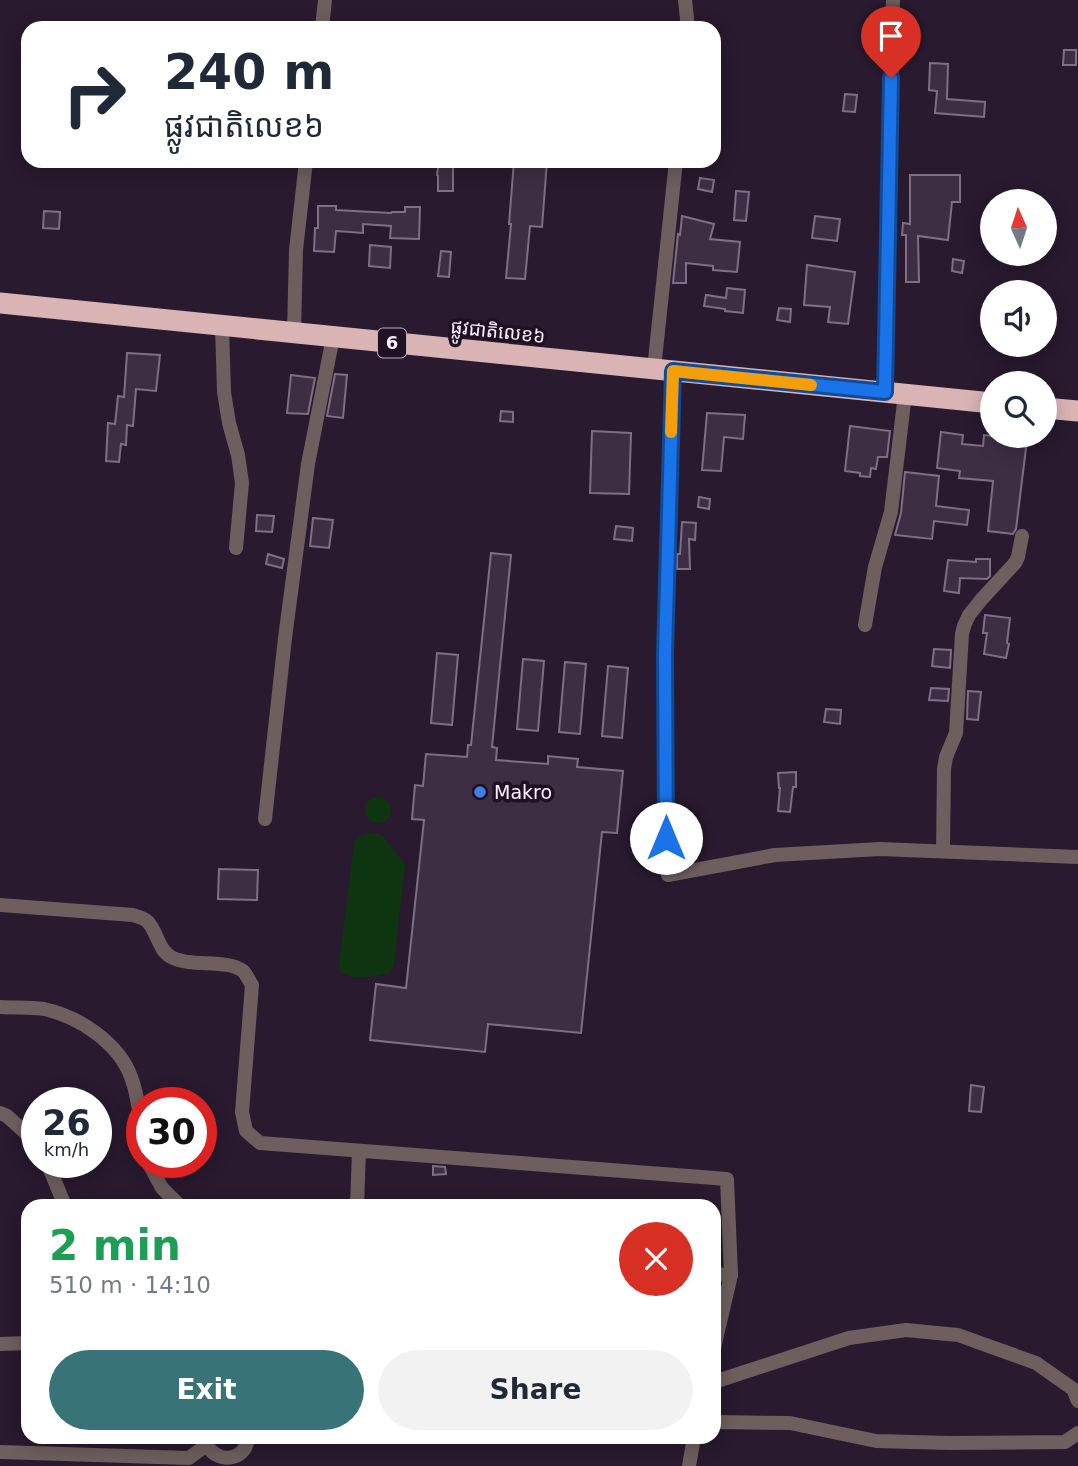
<!DOCTYPE html>
<html lang="en">
<head>
<meta charset="utf-8">
<style>
  :root { --surface:#fff; --page:#f2f2f3; --text:#1f2937; --muted:#747a83; --accent:#377377 }
  body { margin:0; font-family:"DejaVu Sans","Noto Sans Khmer",sans-serif; background:var(--page); color:var(--text); height:100vh; display:flex; flex-direction:column; font-size:26px; white-space:nowrap }
  * { box-sizing:border-box; margin:0 }
  p { font-size:23px; color:var(--muted) }
  .icon { flex:none; width:38px; height:38px; fill:none; stroke:currentColor; stroke-width:2; stroke-linecap:round; stroke-linejoin:round }
  .map { position:relative; flex:1; overflow:hidden }
  .panel { position:absolute; left:21px; top:1199px; width:700px; height:245px; display:flex; flex-direction:column; background:var(--surface); border-radius:21px; box-shadow:0 4px 18px #0003 }
  .panel>* { flex:none }
  .guide { position:absolute; left:21px; top:21px; width:700px; height:147px; border-radius:21px; box-shadow:0 4px 18px #0003; background:#fff; color:var(--text); overflow:hidden }
  .needle { width:46px; rotate:357deg }
  .tools { position:absolute; left:980px; top:189px; display:grid; gap:14px }
  .tools a { display:grid; place-items:center; width:77px; height:77px; border-radius:50%; background:var(--surface); box-shadow:0 4px 18px #0003; font-size:35px }
  .speed { position:absolute; left:21px; top:1087px; display:flex; gap:14px; font-size:35px; font-weight:700; text-align:center }
  .speed>* { display:grid; place-content:center; width:91px; height:91px; border-radius:50%; background:var(--surface); box-shadow:0 4px 18px #0003; line-height:1 }
  .speed small { font-size:18px; font-weight:400 }
  .speed .limit { border:10px solid #d22; background:#fff; color:#111 }
  .pin { position:absolute; display:grid; place-items:center; width:60px; height:60px; color:#fff; margin:-72px -30px; border-radius:50% 50% 50% 0; rotate:-45deg; box-shadow:0 0 7px #0007 }
  .pin .icon { rotate:45deg }
  .me { position:absolute; width:77px; margin:-38px; rotate:0deg; stroke-linejoin:round; filter:drop-shadow(0 0 5px #0008) }
  .turn { display:flex; align-items:center; gap:24px; height:147px; padding:0 28px; font-size:32px }
  .turn .icon { width:91px; height:91px; stroke-width:2.5 }
  .turn b { display:block; font-size:49px; line-height:60px }
  .round { display:grid; place-items:center; flex:none; width:74px; height:74px; border-radius:37px; background:var(--page) }
  .head { display:flex; align-items:center; justify-content:space-between; height:119px; padding:0 28px }
  h1 { font-size:42px; font-weight:800; line-height:52px; color:#1e9e55 }
  .primary-button { display:flex; gap:14px; margin-top:auto; padding:14px 28px }
  .primary-button a { flex:1; height:80px; border-radius:42px; background:var(--accent); color:#fff; font-size:28px; font-weight:800; line-height:80px; text-align:center }
  .primary-button a+a { background:var(--page); color:var(--text) }
  .map>svg:first-child { display:block }
  .green { fill:#0f3510 }
  .building { fill:#3e2e44; stroke:#806d86; stroke-width:2 }
  .lines { fill:none; stroke-linecap:round; stroke-linejoin:round }
  .minor { stroke:#6e5e5e; stroke-width:14 }
  .highway { stroke:#dab4b5; stroke-width:21 }
  .route-casing { stroke:#114b97; stroke-width:18 }
  .route { stroke:#1a73e8; stroke-width:12 }
  .slow { stroke:#f59e0b; stroke-width:12 }
  .shop-dot { fill:#3f7fe0; stroke:#201125; stroke-width:2.5 }
  .labels { text-anchor:middle; stroke-width:7; stroke-linejoin:round; paint-order:stroke }
  .shield { fill:#201125; stroke:#b9aebe; stroke-width:2 }
  .shield-label { font-size:18px; font-weight:bold; fill:#fbf1ff }
  .street-label { font-size:19px; fill:#fbf1ff; stroke:#201125 }
  .poi-label { font-size:19px; fill:#fbf1ff; stroke:#201125; text-anchor:start }
</style>
</head>
<body>
<div class="map">
<svg width="1078" height="1466" viewBox="0 0 1078 1466">
  <rect width="100%" height="100%" fill="#291a2f"/>
  <g class="green">
    <circle cx="378" cy="810" r="13"/>
    <path d="M378 833 384 837 405 865 394 965 390 973C375 977 354 981 340 972L339 964 354 843C358 833 367 834 378 833Z"/>
  </g>
  <g class="building">
    <path d="M1064 50H1076V65H1063Z"/>
    <path d="M930 63 948 64 947 99 985 102 984 117 935 113 937 91 929 90Z"/>
    <path d="M845 94 857 95 855 112 843 111Z"/>
    <path d="M439 161H453V191H438V176L437 175Z"/>
    <path d="M514 161H547L542 227 530 226 525 279 506 278 511 224H509Z"/>
    <path d="M910 175H960V202H952L948 240 918 236 919 282H906V235H902L903 223 910 224Z"/>
    <path d="M700 178 714 180 712 192 698 189Z"/>
    <path d="M736 191 749 192 746 221 734 220Z"/>
    <path d="M318 206H336V210L391 213 392 212H405V207H420L419 239 390 238 391 226 363 224V233L336 231 334 252 314 251 315 228H318Z"/>
    <path d="M44 211 60 212 59 229 43 228Z"/>
    <path d="M682 216 714 224 710 239 740 242 737 272 713 270V266L686 263V283H673L678 234 680 235Z"/>
    <path d="M815 216 840 219 837 241 812 238Z"/>
    <path d="M370 245 391 247 390 268 369 266Z"/>
    <path d="M441 251 451 252 449 277 438 276Z"/>
    <path d="M953 259 964 261 962 273 952 271Z"/>
    <path d="M807 265 855 272 848 324 828 322 830 307 804 305Z"/>
    <path d="M727 288 745 290 743 313 725 311V309L704 306 706 295 726 298Z"/>
    <path d="M779 308 791 309 790 322 777 320Z"/>
    <path d="M127 353 160 355 156 391 136 389 133 426 127 425 126 445 121 444 119 462 106 461 108 423 115 424 118 396 124 397Z"/>
    <path d="M335 374 347 375 343 418 327 416Z"/>
    <path d="M291 375 315 378 308 414 287 413Z"/>
    <path d="M501 411 513 412V422L500 421Z"/>
    <path d="M707 413 745 415 743 439 724 437 721 471 702 470Z"/>
    <path d="M850 426 890 431 887 457H878L876 469 871 468 870 477 860 476V473L845 471Z"/>
    <path d="M592 431 631 433 629 494 590 493Z"/>
    <path d="M941 432 963 435 962 444 983 446 984 435 1027 440 1016 529 1013 534 988 531 993 481 959 478 960 471 937 468Z"/>
    <path d="M905 472 939 476 936 506 969 510 967 525 934 521 932 539 895 535 901 513Z"/>
    <path d="M699 497 710 499 709 509 698 507Z"/>
    <path d="M257 515 274 516 272 532 256 531Z"/>
    <path d="M313 518 333 520 329 548 310 546Z"/>
    <path d="M682 522 696 523 695 540 689 539 690 569H677V554H680Z"/>
    <path d="M616 526 633 528 632 541 614 539Z"/>
    <path d="M491 553 511 555 492 747 497 748 496 760 548 764V756L578 759 577 767 623 771 617 833 602 832 581 1033 488 1024 485 1052 370 1040 376 984 406 988 424 820 412 819 415 785 423 786 426 754 467 757 468 745H471Z"/>
    <path d="M268 554 284 559 282 568 266 564Z"/>
    <path d="M976 559H990V576L987 579 960 578 959 593 944 591 948 560 976 562Z"/>
    <path d="M985 615 1010 618 1007 643 1009 644 1006 658 984 654 987 633H983Z"/>
    <path d="M934 649 951 650 950 668 932 666Z"/>
    <path d="M437 653 458 655 452 725 431 723Z"/>
    <path d="M523 659 544 661 538 731 517 729Z"/>
    <path d="M565 662 586 664 580 734 559 732Z"/>
    <path d="M608 666 628 668 622 738 602 736Z"/>
    <path d="M931 688 949 689 948 701 929 700Z"/>
    <path d="M968 691 981 692 978 720 967 719Z"/>
    <path d="M826 709 841 710 840 724 824 722Z"/>
    <path d="M796 772V787H793L790 812 778 811 780 788H779L778 773Z"/>
    <path d="M219 869 258 870 257 900 218 899Z"/>
    <path d="M971 1085 984 1087 981 1112 969 1111Z"/>
    <path d="M433 1166 445 1167 446 1174 433 1175Z"/>
  </g>
  <g class="lines">
    <g class="minor">
      <path d="M685 0 688 28"/>
      <path d="M322 28 325 0"/>
      <path d="M222 326 224 392 229 423 238 455 242 483 236 548"/>
      <path d="M294 333 296 250 306 161"/>
      <path d="M654 369 676 161"/>
      <path d="M885 392 893 0"/>
      <path d="M865 625 875 567 891 512 905 394"/>
      <path d="M265 819 285 638 308 464 333 337"/>
      <path d="M666 838 665 654 673 371"/>
      <path d="M943 851 944 769 946 757 956 733 962 634 964 626 969 615 981 600 1015 563 1018 557 1022 536"/>
      <path d="M668 875 775 855 880 849 1078 857"/>
      <path d="M0 905 133 915C138 917 144 918 148 922 158 933 158 951 173 958 192 967 228 959 243 971 247 975 249 981 252 985L242 1112 246 1131 260 1143 727 1179 731 1275 714 1348"/>
      <path d="M0 1007C14 1008 30 1007 44 1009 78 1016 119 1043 131 1077 138 1094 139 1113 142 1131"/>
      <path d="M0 1113 7 1116 37 1143"/>
      <path d="M47 1162 65 1206"/>
      <path d="M148 1162 162 1188 180 1206"/>
      <path d="M357 1206 359 1151"/>
      <path d="M714 1274 731 1275"/>
      <path d="M0 1344 28 1343"/>
      <path d="M714 1382 849 1338 906 1330 958 1335 1036 1363 1073 1389 1078 1401"/>
      <path d="M714 1422 790 1423 876 1441 950 1443 1065 1442 1078 1433"/>
      <path d="M204 1438C208 1457 233 1466 245 1448 247 1445 247 1441 249 1437"/>
      <path d="M0 1452 189 1458 205 1446"/>
      <path d="M689 1466 694 1437"/>
    </g>
    <g class="highway">
      <path d="M0 303 992 403"/>
      <path d="M1045 408 1078 411"/>
    </g>
  </g>
  <g class="lines">
    <defs>
      <path id="route" d="M666 838 665 654 673 371 885 392 891 78"/>
    </defs>
    <use href="#route" class="route-casing"/>
    <use href="#route" class="route"/>
    <path class="slow" d="M671 432 673 371 811 385"/>
  </g>
  <circle class="shop-dot" cx="480" cy="792" r="7"/>
  <g class="labels">
    <rect class="shield" x="378" y="328.5" width="28" height="29" rx="5"/>
    <g class="shield-label">
      <text x="392" y="349">6</text>
    </g>
    <g class="street-label">
      <text transform="translate(498 331) rotate(6)" y="7">ផ្លូវជាតិលេខ៦</text>
    </g>
    <g class="poi-label">
      <text x="494" y="799">Makro</text>
    </g>
  </g>
</svg>
<div class="tools">
<a><svg class="needle" viewBox="-14 -14 28 28"><path d="M0-13l5 13h-10z" fill="#e53935"/><path d="M0 13l5-13h-10z" fill="#747a83"/></svg></a>
<a><svg class="icon" aria-label="sound" viewBox="0 0 24 24"><path d="M4 9h4l5-4v14l-5-4H4zM17 9q2 3 0 6"/></svg></a>
<a><svg class="icon" aria-label="search" viewBox="0 0 24 24"><circle cx="10" cy="10" r="6"/><path d="M15 15l6 6"/></svg></a>
</div>
<div class="speed"><div>26<small>km/h</small></div><div class="limit">30</div></div>
<div class="pin" style="left:891px;top:78px;background:#d93025"><svg class="icon" aria-label="arrive" viewBox="0 0 24 24"><path d="M6 21V4h12l-3 4 3 4H6"/></svg></div>
<svg class="me" style="left:666px;top:838px" viewBox="-20 -20 40 40"><circle r="19" fill="#fff"/><path d="M0-13L10 11 0 6-10 11z" fill="#1a73e8"/></svg>
<div class="guide">
<div class="turn"><svg class="icon" aria-label="right" viewBox="0 0 24 24"><path d="M7 20v-9h11M14 6l5 5-5 5"/></svg><div><b>240 m</b>ផ្លូវជាតិលេខ៦</div></div>
</div>
<section class="panel">
<div class="head"><div><h1>2 min</h1><p>510 m · 14:10</p></div><a class="round" style="background:#d93025;color:#fff"><svg class="icon" aria-label="close" viewBox="0 0 24 24"><path d="M6 6l12 12M18 6L6 18"/></svg></a></div>
<div class="primary-button"><a>Exit</a><a>Share</a></div>
</section>
</div>
</body>
</html>
